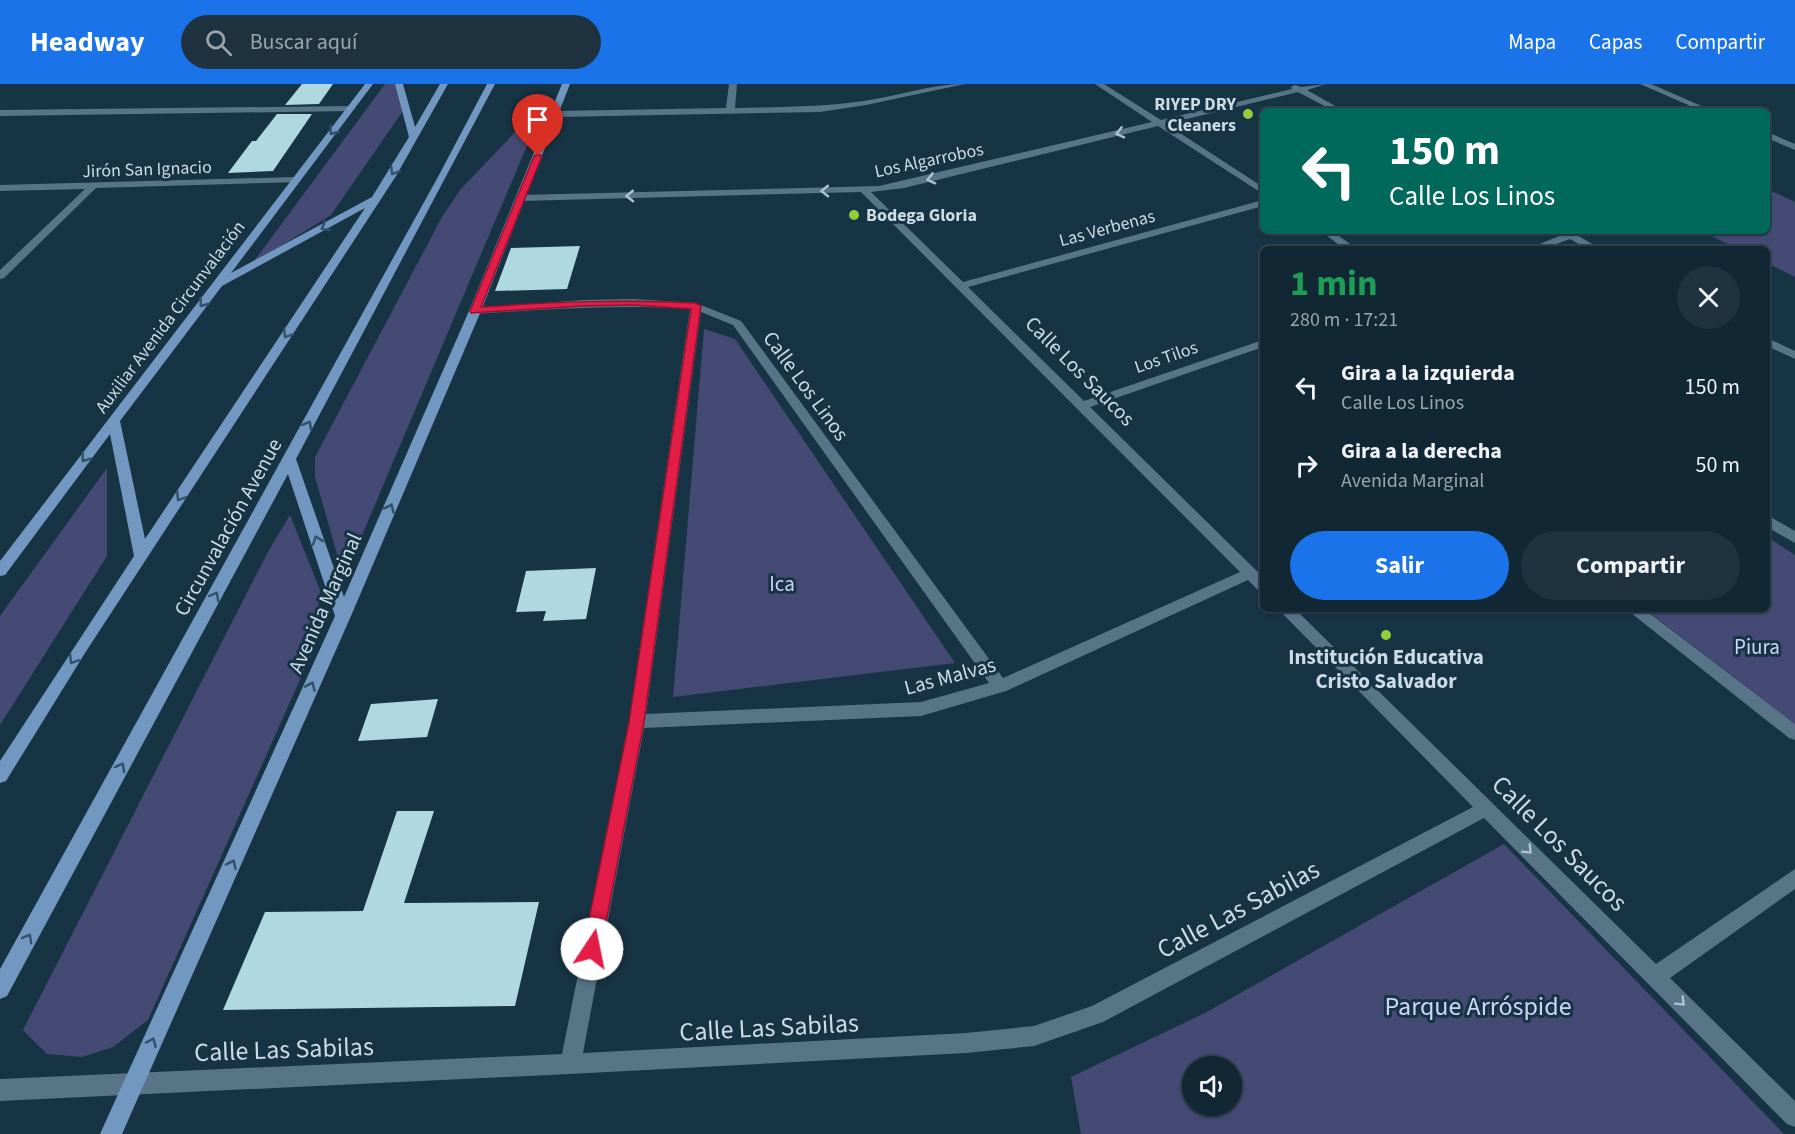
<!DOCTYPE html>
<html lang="es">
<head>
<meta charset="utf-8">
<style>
  :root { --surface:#112733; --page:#1e333f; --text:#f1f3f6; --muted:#9ca5ac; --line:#30444e; --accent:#1a73e8 }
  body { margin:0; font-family:"Source Sans 3",sans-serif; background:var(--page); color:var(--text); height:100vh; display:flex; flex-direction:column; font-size:22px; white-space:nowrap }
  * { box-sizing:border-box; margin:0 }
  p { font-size:20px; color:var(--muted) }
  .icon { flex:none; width:33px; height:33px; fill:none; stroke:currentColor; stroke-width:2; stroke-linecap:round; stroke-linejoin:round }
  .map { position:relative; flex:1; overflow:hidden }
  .drawer { position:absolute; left:1260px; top:162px; width:510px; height:366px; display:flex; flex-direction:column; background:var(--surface); border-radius:9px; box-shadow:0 2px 4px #0004,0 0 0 2px var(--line) }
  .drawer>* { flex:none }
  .guide { position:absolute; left:1260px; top:24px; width:510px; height:126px; border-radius:9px; box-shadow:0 2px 4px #0004,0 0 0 2px var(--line); background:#00695c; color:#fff; overflow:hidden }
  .fabs { position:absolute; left:1182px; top:972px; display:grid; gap:12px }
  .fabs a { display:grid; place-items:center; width:60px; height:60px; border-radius:50%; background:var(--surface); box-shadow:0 2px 4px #0004,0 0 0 2px var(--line); font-size:30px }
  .pin { position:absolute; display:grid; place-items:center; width:51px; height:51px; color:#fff; margin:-62px -26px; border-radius:50% 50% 50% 0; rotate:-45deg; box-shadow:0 0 6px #0007 }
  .pin .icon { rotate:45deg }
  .me { position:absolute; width:66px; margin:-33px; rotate:11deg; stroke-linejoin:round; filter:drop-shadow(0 0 4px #0008) }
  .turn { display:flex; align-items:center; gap:21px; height:126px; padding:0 30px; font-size:27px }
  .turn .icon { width:78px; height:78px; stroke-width:2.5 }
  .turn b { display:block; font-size:42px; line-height:51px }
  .round { display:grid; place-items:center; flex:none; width:63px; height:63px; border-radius:32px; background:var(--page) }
  .headline { display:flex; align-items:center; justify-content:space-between; height:102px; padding:0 30px }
  h1 { font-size:36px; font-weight:700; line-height:45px; color:#1e9e55 }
  .cta { display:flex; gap:12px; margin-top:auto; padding:12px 30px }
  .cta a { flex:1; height:69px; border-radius:36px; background:var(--accent); color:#fff; font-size:24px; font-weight:700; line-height:69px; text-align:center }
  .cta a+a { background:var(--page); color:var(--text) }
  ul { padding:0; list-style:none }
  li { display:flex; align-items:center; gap:18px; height:78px; padding:0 30px }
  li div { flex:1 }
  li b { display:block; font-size:22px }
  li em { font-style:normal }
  header { display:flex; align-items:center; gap:36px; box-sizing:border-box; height:84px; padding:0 30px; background:var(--accent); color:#fff }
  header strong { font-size:28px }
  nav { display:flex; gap:33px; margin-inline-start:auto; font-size:21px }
  .search { width:420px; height:54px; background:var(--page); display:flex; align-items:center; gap:15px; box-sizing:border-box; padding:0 21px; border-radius:33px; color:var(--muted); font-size:22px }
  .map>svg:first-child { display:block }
  .green { fill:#454a75; fill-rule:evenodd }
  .building { fill:#afd8e1 }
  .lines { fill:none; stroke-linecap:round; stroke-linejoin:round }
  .minor { fill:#577587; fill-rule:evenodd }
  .major { fill:#7297c1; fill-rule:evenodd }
  .oneway { stroke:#32526a }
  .oneway2 { stroke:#afc2ce }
  .route { fill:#e11d48; stroke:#92132f; stroke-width:1.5 }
  .poi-dot { fill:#96cc3a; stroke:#173444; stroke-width:2 }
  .labels { text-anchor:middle; stroke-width:6; stroke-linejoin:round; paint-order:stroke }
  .far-poi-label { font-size:18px; font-weight:bold; fill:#ccdce6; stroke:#173444; text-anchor:end }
  .far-street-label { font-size:18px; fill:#ccdce6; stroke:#173444 }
  .street-label { font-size:21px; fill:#ccdce6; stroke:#173444 }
  .park-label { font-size:21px; fill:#cdd4fc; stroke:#173444 }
  .poi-label { font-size:21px; font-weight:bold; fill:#ccdce6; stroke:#173444 }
  .near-street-label { font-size:26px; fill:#ccdce6; stroke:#173444 }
  .near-park-label { font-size:26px; fill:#cdd4fc; stroke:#173444 }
</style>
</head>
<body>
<header>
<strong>Headway</strong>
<div class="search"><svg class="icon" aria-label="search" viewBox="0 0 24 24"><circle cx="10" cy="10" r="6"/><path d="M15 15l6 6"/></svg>Buscar aquí</div>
<nav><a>Mapa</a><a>Capas</a><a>Compartir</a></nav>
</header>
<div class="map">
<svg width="1795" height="1050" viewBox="0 0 1795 1050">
  <rect width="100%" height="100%" fill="#173444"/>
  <g class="green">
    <path d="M385 0H396L405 24 331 131 252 180Z"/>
    <path d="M518 45H534L352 475 339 477 315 393V373L442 133 460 106Z"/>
    <path d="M1767 105 1795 118V193L1767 179V165H1738L1701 147H1767Z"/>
    <path d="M704 245 735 255 955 579 673 613Z"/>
    <path d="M107 384V472L0 641V532Z"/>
    <path d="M290 431 320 506 315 562 148 936 113 963 82 973 47 970 23 946 269 466Z"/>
    <path d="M1767 453 1795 471V640L1645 525H1767Z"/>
    <path d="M1504 760 1784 1050H1081L1071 993 1205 929ZM1192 982H1232V1022H1192Z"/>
  </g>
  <g class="building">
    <path d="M302 0H333L319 20 285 21Z"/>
    <path d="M277 30H312L273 87 228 89 252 57H256Z"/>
    <path d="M580 162 567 205 495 207 511 164Z"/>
    <path d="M596 484 586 535 543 537 546 527 516 528 526 487Z"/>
    <path d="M438 615 427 653 358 657 371 620Z"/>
    <path d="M397 727H434L404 819 539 818 515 922 223 926 265 828 363 827Z"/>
  </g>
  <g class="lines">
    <g class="minor">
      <path d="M729 0H737L735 24C778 23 821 23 864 17 898 12 931 0 965 0L866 21 820 28 556 33 552 30 556 27 726 24Z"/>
      <path d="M1095 0H1104L1161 36 1292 5 1291 3 1295 1 1301 3 1326 0 1307 6 1344 27H1334L1298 8 1166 40 1263 103V110L1158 42 904 104 871 108 963 198 1263 116V122L968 203 1084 317 1263 256V263L1090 323 1263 493V507L1258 506 1248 496 1006 607 921 632 644 644 583 969 966 949 1034 942 1092 922 1473 723 1278 525H1295L1656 880 1795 785V805L1670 894 1795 1017V1043L1787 1040 1484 734 1103 938 1034 962 966 969 570 990 0 1017V995L562 970 629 637 690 225C618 220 547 225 475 230L471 229V225L583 216 633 215 696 219 741 237 1003 594 1240 488 861 108 521 117 516 114 521 111 879 102 1152 38ZM701 228 733 241 989 599 921 618 646 630Z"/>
      <path d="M1640 0H1651L1713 27H1702Z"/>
      <path d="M354 22 355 24 351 27 0 32V26Z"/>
      <path d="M1767 48 1795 60V66L1767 54Z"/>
      <path d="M296 93 299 94V98L96 104 4 194 0 195V186L85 105 0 107V101Z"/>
      <path d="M1320 147H1332L1357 165H1345Z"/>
      <path d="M1558 147H1570L1601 165H1588L1570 155 1542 165H1527L1562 151Z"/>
      <path d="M1767 254 1795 267V275L1767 262Z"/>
      <path d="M1767 431 1795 447V459L1767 443Z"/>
      <path d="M1626 525H1644L1795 640V656L1789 654Z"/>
    </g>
    <g class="major">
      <path d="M365 0H373L231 189 372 113 409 53 395 0H403L415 43 440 0H448L396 92 85 569 6 697 0 699V677L134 472 110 350 5 491 0 492V477ZM365 124 145 455 120 337 222 202Z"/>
      <path d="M487 0H495L296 375 344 513 469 227 562 0H570L481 227 351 532 122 1050H100L335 532 288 390 7 912 0 915V885L439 91Z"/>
    </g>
  </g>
  <defs><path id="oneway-chevron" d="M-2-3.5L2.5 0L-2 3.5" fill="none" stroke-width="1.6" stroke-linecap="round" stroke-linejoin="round" transform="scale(1.5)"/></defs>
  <g class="oneway">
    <use href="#oneway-chevron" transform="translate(333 47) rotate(127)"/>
    <use href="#oneway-chevron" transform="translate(394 87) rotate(121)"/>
    <use href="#oneway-chevron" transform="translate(325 143) rotate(151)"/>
    <use href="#oneway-chevron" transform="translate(203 219) rotate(127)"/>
    <use href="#oneway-chevron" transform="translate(287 250) rotate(123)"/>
    <use href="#oneway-chevron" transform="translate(308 341) rotate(-61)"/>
    <use href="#oneway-chevron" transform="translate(85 374) rotate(127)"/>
    <use href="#oneway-chevron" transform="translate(180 413) rotate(123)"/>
    <use href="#oneway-chevron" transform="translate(390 424) rotate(-66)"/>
    <use href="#oneway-chevron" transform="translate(317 456) rotate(-109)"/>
    <use href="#oneway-chevron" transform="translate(215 512) rotate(-61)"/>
    <use href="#oneway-chevron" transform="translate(73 576) rotate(122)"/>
    <use href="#oneway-chevron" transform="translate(311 602) rotate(-66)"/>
    <use href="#oneway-chevron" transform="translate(121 683) rotate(-61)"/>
    <use href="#oneway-chevron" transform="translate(232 780) rotate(-66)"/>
    <use href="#oneway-chevron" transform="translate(28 854) rotate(-61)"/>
    <use href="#oneway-chevron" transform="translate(152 958) rotate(-66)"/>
  </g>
  <g class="oneway2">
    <use href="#oneway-chevron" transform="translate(1120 49) rotate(166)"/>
    <use href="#oneway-chevron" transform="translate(931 95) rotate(166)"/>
    <use href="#oneway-chevron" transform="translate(825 107) rotate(179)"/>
    <use href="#oneway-chevron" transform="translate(630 112) rotate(179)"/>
    <use href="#oneway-chevron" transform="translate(1528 766) rotate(45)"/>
    <use href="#oneway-chevron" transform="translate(1681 918) rotate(45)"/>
  </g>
  <path class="route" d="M538 70 542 72 481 223C555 218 622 215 696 219L701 222 644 638 601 865 598 871 592 874 585 871 583 865 629 638 691 225 633 221 583 222 471 229 470 227 534 72Z"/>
  <g class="poi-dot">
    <circle cx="1248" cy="30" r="6"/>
    <circle cx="854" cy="131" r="6"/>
    <circle cx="1386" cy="551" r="6"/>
  </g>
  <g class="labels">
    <g class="far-poi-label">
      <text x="1236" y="26">RIYEP DRY<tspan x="1236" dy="21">Cleaners</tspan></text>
      <text x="866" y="137" text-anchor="start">Bodega Gloria</text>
    </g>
    <g class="far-street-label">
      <text transform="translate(929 76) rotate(-12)" y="6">Los Algarrobos</text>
      <text transform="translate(147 85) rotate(-2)" y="6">Jirón San Ignacio</text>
      <text transform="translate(1107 144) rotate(-15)" y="6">Las Verbenas</text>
      <text transform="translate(170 233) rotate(-53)" y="6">Auxiliar Avenida Circunvalación</text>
      <text transform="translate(1166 273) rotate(-19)" y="6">Los Tilos</text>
    </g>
    <g class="street-label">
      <text transform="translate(1080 287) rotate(45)" y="7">Calle Los Saucos</text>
      <text transform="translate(806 302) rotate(54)" y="7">Calle Los Linos</text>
      <text transform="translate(228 443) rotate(-61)" y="7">Circunvalación Avenue</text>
      <text transform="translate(325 519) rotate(-66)" y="7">Avenida Marginal</text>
      <text transform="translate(950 592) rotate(-15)" y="7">Las Malvas</text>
    </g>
    <g class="park-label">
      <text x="782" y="507">Ica</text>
      <text x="1757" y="570">Piura</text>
    </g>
    <g class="poi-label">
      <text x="1386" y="580">Institución Educativa<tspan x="1386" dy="24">Cristo Salvador</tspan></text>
    </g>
    <g class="near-street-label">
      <text transform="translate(1560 759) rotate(45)" y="9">Calle Los Saucos</text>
      <text transform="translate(1238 825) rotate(-28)" y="9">Calle Las Sabilas</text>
      <text transform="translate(769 943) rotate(-3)" y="9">Calle Las Sabilas</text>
      <text transform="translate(284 965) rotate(-2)" y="9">Calle Las Sabilas</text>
    </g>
    <g class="near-park-label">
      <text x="1478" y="931">Parque Arróspide</text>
    </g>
  </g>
</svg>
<div class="fabs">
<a><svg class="icon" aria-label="sound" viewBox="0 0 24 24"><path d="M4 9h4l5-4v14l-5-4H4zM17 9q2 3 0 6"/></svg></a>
</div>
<div class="pin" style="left:538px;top:72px;background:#d93025"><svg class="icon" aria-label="arrive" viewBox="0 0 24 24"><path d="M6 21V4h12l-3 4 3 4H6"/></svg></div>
<svg class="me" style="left:592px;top:865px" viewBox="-20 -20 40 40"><circle r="19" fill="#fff"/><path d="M0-13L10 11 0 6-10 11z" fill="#e11d48"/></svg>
<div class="guide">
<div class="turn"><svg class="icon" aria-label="left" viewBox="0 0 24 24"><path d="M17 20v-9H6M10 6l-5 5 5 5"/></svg><div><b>150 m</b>Calle Los Linos</div></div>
</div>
<section class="drawer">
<div class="headline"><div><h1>1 min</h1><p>280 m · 17:21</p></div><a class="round"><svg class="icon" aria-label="close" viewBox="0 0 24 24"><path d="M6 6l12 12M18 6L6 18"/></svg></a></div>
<ul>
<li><svg class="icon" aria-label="left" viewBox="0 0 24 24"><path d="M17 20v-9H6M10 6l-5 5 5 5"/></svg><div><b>Gira a la izquierda</b><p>Calle Los Linos</p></div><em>150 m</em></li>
<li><svg class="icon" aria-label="right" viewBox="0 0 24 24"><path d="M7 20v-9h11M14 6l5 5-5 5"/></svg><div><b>Gira a la derecha</b><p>Avenida Marginal</p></div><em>50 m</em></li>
</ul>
<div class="cta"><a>Salir</a><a>Compartir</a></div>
</section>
</div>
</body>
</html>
